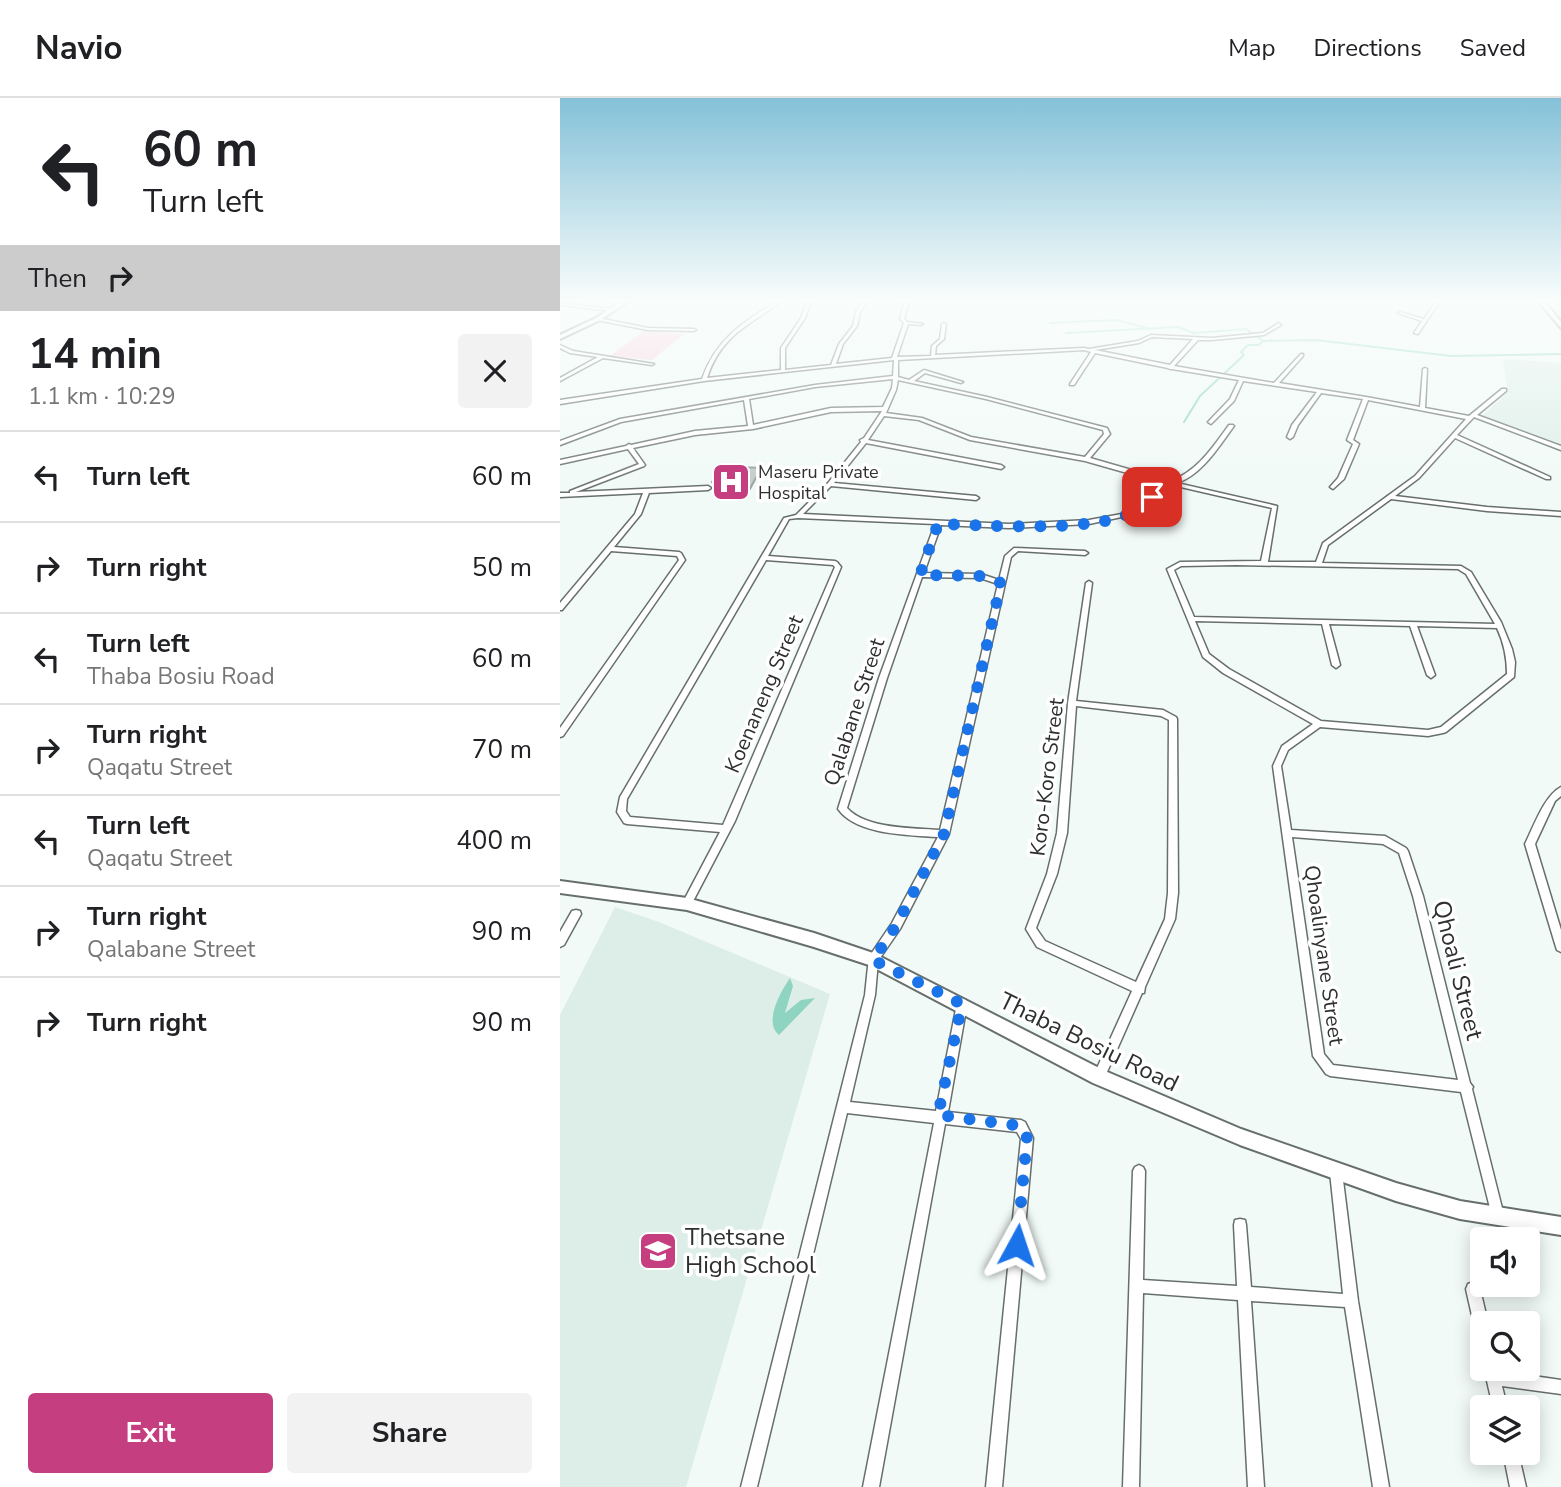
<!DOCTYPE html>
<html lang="en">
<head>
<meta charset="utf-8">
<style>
  :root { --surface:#fff; --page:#f2f2f2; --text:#202124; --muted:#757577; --line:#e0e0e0; --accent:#c43e80 }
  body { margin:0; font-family:"Nunito Sans",sans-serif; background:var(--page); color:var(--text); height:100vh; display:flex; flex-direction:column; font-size:26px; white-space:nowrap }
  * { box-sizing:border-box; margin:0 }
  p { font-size:23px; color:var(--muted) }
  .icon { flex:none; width:38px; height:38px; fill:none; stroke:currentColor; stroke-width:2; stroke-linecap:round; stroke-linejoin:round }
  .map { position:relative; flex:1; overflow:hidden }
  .panel { display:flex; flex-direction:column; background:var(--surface); width:560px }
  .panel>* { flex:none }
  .guide { background:#fff; color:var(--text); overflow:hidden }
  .fabs { position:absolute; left:910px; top:1129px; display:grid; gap:14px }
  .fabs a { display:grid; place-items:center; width:70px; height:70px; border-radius:7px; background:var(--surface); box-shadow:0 4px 18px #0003; font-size:35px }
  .pin { position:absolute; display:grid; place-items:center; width:60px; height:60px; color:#fff; margin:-30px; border-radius:14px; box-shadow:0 4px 10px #0006 }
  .me { position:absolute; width:77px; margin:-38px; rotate:5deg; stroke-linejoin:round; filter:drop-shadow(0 0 5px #0008) }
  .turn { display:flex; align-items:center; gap:24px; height:147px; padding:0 28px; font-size:32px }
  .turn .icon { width:91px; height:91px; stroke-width:2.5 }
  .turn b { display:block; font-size:49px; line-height:60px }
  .then { display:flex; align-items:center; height:66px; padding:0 28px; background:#0003; gap:14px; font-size:26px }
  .round { display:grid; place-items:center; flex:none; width:74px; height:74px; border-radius:7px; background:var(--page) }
  .headline { display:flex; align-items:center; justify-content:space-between; height:119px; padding:0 28px }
  h1 { font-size:42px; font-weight:700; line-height:52px }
  .action { display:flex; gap:14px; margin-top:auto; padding:14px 28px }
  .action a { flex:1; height:80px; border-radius:7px; background:var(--accent); color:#fff; font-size:28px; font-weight:700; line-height:80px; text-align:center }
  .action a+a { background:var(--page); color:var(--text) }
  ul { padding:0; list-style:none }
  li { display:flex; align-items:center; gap:21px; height:91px; padding:0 28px; border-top:2px solid var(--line) }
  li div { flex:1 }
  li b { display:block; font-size:26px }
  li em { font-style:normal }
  header { display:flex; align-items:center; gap:42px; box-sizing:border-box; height:98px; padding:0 35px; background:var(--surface); border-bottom:2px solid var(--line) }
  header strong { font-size:33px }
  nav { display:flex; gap:38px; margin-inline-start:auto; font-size:24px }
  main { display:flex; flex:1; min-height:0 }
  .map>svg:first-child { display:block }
  .built { fill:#ddeee8 }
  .green { fill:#facadc }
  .water { fill:#8fd4c0 }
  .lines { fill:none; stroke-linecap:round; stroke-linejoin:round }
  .stream { stroke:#8fd4c0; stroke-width:2 }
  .building { fill:#c1cac7; stroke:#979f9d; stroke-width:2 }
  .street-casing { stroke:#676f6c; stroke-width:3 }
  .secondary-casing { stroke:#676f6c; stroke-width:4 }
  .street { fill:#fff; fill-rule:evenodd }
  .secondary { fill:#fff; fill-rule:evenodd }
  .route { stroke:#1a73e8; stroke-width:12; stroke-dasharray:0 21.6 }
  .labels { text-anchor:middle; stroke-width:7; stroke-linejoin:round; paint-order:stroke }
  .far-poi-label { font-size:18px; fill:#2d302f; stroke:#fff; text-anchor:start }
  .street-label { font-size:21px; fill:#2d302f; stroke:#fff }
  .near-street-label { font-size:24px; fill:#2d302f; stroke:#fff }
  .near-poi-label { font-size:24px; fill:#2d302f; stroke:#fff; text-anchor:start }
</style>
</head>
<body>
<header>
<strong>Navio</strong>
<nav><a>Map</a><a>Directions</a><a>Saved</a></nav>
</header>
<main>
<section class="panel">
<div class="guide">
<div class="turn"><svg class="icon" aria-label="left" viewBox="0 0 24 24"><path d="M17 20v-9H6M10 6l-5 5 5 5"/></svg><div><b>60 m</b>Turn left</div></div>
<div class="then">Then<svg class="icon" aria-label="right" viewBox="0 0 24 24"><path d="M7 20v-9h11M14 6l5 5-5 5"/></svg></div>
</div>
<div class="headline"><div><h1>14 min</h1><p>1.1 km · 10:29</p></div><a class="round"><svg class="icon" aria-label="close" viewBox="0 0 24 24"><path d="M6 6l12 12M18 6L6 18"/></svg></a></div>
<ul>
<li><svg class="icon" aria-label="left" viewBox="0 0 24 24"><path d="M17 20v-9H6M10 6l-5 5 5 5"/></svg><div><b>Turn left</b></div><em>60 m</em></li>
<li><svg class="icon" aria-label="right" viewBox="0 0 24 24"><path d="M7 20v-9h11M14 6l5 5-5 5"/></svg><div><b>Turn right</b></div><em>50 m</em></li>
<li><svg class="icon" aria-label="left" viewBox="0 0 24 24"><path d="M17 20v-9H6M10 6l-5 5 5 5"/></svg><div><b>Turn left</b><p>Thaba Bosiu Road</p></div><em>60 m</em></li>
<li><svg class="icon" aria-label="right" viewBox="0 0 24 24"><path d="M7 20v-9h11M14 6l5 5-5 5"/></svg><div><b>Turn right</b><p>Qaqatu Street</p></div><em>70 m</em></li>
<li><svg class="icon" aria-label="left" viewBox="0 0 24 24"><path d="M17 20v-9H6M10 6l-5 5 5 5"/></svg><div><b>Turn left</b><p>Qaqatu Street</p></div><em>400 m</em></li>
<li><svg class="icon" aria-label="right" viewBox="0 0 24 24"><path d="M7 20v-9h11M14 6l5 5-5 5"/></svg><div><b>Turn right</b><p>Qalabane Street</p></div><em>90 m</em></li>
<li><svg class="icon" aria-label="right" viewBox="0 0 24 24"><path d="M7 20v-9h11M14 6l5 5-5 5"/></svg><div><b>Turn right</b></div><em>90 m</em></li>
</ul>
<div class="action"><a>Exit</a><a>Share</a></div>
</section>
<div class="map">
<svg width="1001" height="1389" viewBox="0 0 1001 1389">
  <rect width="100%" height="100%" fill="#f1faf7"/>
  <g class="built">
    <path d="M948 261 1001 265V347L924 319 923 317 948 294 943 263Z"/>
    <path d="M55 809 99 824 270 896 126 1389H0V917Z"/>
  </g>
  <path class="green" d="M84 233 124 236 92 262 50 258Z"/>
  <path class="water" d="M230 880 233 888 225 915 241 902 255 900 219 937C203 924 221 893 230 880Z"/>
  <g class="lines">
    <g class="stream">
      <path d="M490 225 557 222 590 231"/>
      <path d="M506 235 618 229 634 235 686 231 703 243"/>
      <path d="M624 324 640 298 684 257 681 254 688 247H699L703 243 756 242 891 258 1001 256"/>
    </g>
  </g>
  <path class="building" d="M161 369 213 370 208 378H197L186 398H169L152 384Z"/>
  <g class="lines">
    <defs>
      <g id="street">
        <path d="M218 203H222C188 228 161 237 147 280L221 272V250L241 220 247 203H251L245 220 225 250V272L271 267 279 246 293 228 296 214 303 203H307L300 214 297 228 283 246 276 266 332 260 344 225 340 221 345 203H349L344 221 347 224 363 226 361 227 348 226 337 259 371 258 372 248 380 241 382 226 384 225 386 226 384 241 376 248 375 257 524 250 529 251 578 243 591 237 652 240 703 235 719 225 721 227 704 237 652 242H638L614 268 714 285 741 256H743V258L719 285 806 299 860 309 863 271 865 270 867 271 865 310 909 318 942 291H946V293L917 317 1001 348V352L914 319 897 337 990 379V381H986L895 340 859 380 835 398 927 409 1001 414V418L927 413 831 401 768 447 762 465 901 468 911 474 941 524 952 551 955 564 954 579 886 634 883 635 868 638 760 629 728 652 721 668 731 732 825 738 846 750 848 753 863 798 910 985 913 989 912 991 944 1118 943 1123 938 1124 933 1123 932 1118 901 994 770 978 766 976 753 958 713 668 722 648 753 626 663 575 643 559 607 471 620 464 701 463 712 410 612 387 571 417 529 426 449 430 381 427 364 475 421 476 439 482 445 458 454 450 525 453 528 455 525 457 458 453 451 459 389 736 340 831 318 863 315 897 290 1004 376 1013 397 906 398 902 402 901 406 902 407 906 388 1014 461 1022 465 1024 473 1040 442 1389H426L461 1041 457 1034 385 1026 319 1389H303L374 1025 287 1015 197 1389H181L305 897 309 859 332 825 378 739C348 737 296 737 278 711L319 580 375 426 238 420 229 421 208 458 275 463 277 464 281 469 175 723 130 809 127 810 124 809 122 806 160 734 67 726 64 725 57 714 60 699 224 420 236 417 268 385 301 344 300 342 304 340 322 313 271 314 193 331 135 337 73 350 85 367 84 368 16 394 148 388 151 390 148 392 89 395 81 416 54 449 119 454 121 455 125 462 3 638 0 639V630L119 462 117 458 51 453 2 512H0V505L75 416 83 395 0 399V395H10V393L79 366 68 351 0 366V362L66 348 69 346 71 347 135 333 188 328 184 302 61 324 0 347V343L60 321 255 287 333 278 334 262 144 283 0 306V302L142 281C156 241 183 224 218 203ZM592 239 633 241 610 267 535 252 579 245ZM524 252 531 254 510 286V287H514L535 255 608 270 610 271H612L679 282 670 301 648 324 651 326 674 303 683 283 757 294 732 327 727 339 730 341 733 339 738 327 761 295 803 301 787 342 793 346 778 380 770 389 773 391 784 381 799 346 793 342 808 302 906 321 855 378 763 445 756 464H708L717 408 617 385C642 377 659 348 674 328L673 327H669C653 349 637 374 610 383L530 360 550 336 547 330 427 299 354 283 365 275 401 285 403 284 364 272 349 282 338 279V262ZM333 281 332 290 323 309 271 310 193 327 189 301 255 289ZM338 282 426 301 543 332 544 336 525 359 411 339 362 320 326 315 336 292ZM324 318 359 322 410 342 525 363 606 386 567 415 529 422 449 426 243 416 271 388 416 402 419 400 416 398 274 385 306 345 441 371 444 369 441 367 308 342ZM206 462 273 467 275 469 163 727 70 719 66 713 67 701ZM676 467 898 471 906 476 935 526 634 519 614 472 621 468ZM362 479 420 480 438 486 380 732C353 730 306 731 287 710L327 580ZM635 523 762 526 772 567 776 570 780 567 769 526 850 528 867 577 871 580 875 577 857 528 937 530C944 545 947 560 947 576L881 629 868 632 761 623 669 571 649 556ZM732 739 823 746 839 755 853 798 898 982 773 967 764 956Z"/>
        <path d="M876 203H880L858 236 854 235 862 223 838 215 840 214 864 221Z"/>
        <path d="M0 205 52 211 54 212 52 213 0 207Z"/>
        <path d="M38 220 88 230 134 231 136 232 134 233 88 232 37 222Z"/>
        <path d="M0 247 13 253 94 266 92 267 43 260 0 283V280L38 259 10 255 0 250Z"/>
        <path d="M529 483 532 485 516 603 603 612 616 619 617 621 618 795 615 821 585 889 584 895H582L543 983 539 985 535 983 533 979 572 893 477 849 466 831 487 776 497 735 508 605 526 485ZM516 608 601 618 609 622 608 795 605 821 576 884 485 843 476 830 497 776 507 735Z"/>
        <path d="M1001 689V698L995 703 975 746 1001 832V854L997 852 996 849 965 746C974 728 984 698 1001 689Z"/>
        <path d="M16 812 20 813 21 816 4 847 0 849V834L12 813Z"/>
        <path d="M579 1067 583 1069 585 1073 583 1182 677 1188 674 1127 675 1122 680 1121 685 1122 686 1127 691 1189 783 1196 770 1074 772 1070 776 1068 780 1070 782 1074 798 1203 829 1389H813L785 1209 691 1203 704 1389H688L678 1202 583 1195 579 1389H563L573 1073 575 1069Z"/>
        <path d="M913 1184 918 1186 920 1191 928 1225H922V1238L917 1236 915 1231 906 1191 908 1186Z"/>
        <path d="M924 1270H938L939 1273 1001 1282V1296L942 1288 947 1309H933Z"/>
        <path d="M943 1354H958L966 1389H950Z"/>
      </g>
      <g id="secondary">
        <path d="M62 203H69L40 222 0 241V237L36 220Z"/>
        <path d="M978 203H984L1001 224V230Z"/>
        <path d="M0 783 127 800 254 835 313 855 545 973 681 1031 836 1085 900 1103 1001 1119V1137L900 1121 836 1103 680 1047 533 985 309 867 254 849 127 812 0 795Z"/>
      </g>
    </defs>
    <use href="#street" class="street-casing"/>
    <use href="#secondary" class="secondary-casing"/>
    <use href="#street" class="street"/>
    <use href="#secondary" class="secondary"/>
  </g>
  <linearGradient id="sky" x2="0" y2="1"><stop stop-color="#84c1d8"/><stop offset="0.51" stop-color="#f9fdfb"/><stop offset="1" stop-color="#f9fdfb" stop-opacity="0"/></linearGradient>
  <rect width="1001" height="397" fill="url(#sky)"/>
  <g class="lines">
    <path class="route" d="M457 1147 467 1040 461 1028 378 1017 402 906 313 862 336 828 384 736 441 485 421 478 360 477 378 426C425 427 531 435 571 415 578 411 585 404 592 399"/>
  </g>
  <defs>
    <symbol id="hospital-square" viewBox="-11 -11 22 22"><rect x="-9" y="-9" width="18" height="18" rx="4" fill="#c43e80" stroke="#fff"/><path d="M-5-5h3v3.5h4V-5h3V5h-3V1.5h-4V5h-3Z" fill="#fff"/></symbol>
    <symbol id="school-square" viewBox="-11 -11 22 22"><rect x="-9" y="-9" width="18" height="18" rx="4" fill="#c43e80" stroke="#fff"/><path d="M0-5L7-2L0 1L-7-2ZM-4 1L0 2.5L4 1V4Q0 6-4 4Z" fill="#fff"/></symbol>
  </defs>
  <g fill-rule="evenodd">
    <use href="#hospital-square" x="149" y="362" width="44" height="44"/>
    <use href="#school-square" x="76" y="1131" width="44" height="44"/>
  </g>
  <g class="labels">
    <g class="far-poi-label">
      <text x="198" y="380">Maseru Private<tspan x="198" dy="21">Hospital</tspan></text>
    </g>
    <g class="street-label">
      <text transform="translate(204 596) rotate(-67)" y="7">Koenaneng Street</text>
      <text transform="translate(294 614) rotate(-72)" y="7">Qalabane Street</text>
      <text transform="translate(487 679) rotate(-83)" y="7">Koro-Koro Street</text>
      <text transform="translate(764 857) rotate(82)" y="7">Qhoalinyane Street</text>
    </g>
    <g class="near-street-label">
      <text transform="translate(898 872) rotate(76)" y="8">Qhoali Street</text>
      <text transform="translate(529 944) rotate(26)" y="8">Thaba Bosiu Road</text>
    </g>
    <g class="near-poi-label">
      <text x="125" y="1147">Thetsane<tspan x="125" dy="28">High School</tspan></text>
    </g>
  </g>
</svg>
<div class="fabs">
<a><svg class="icon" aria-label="sound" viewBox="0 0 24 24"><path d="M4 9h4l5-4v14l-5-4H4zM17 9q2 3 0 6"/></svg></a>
<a><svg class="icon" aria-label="search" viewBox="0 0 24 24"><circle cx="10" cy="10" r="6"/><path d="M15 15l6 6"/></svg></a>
<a><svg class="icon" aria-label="layers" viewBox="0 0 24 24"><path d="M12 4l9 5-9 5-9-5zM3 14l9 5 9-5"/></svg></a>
</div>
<div class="pin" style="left:592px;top:399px;background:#d93025"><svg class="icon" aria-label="arrive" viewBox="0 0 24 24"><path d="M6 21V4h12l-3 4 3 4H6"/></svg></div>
<svg class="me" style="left:457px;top:1147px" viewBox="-20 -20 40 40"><path d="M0-17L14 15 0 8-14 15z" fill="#1a73e8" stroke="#fff" stroke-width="4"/></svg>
</div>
</main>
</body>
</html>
